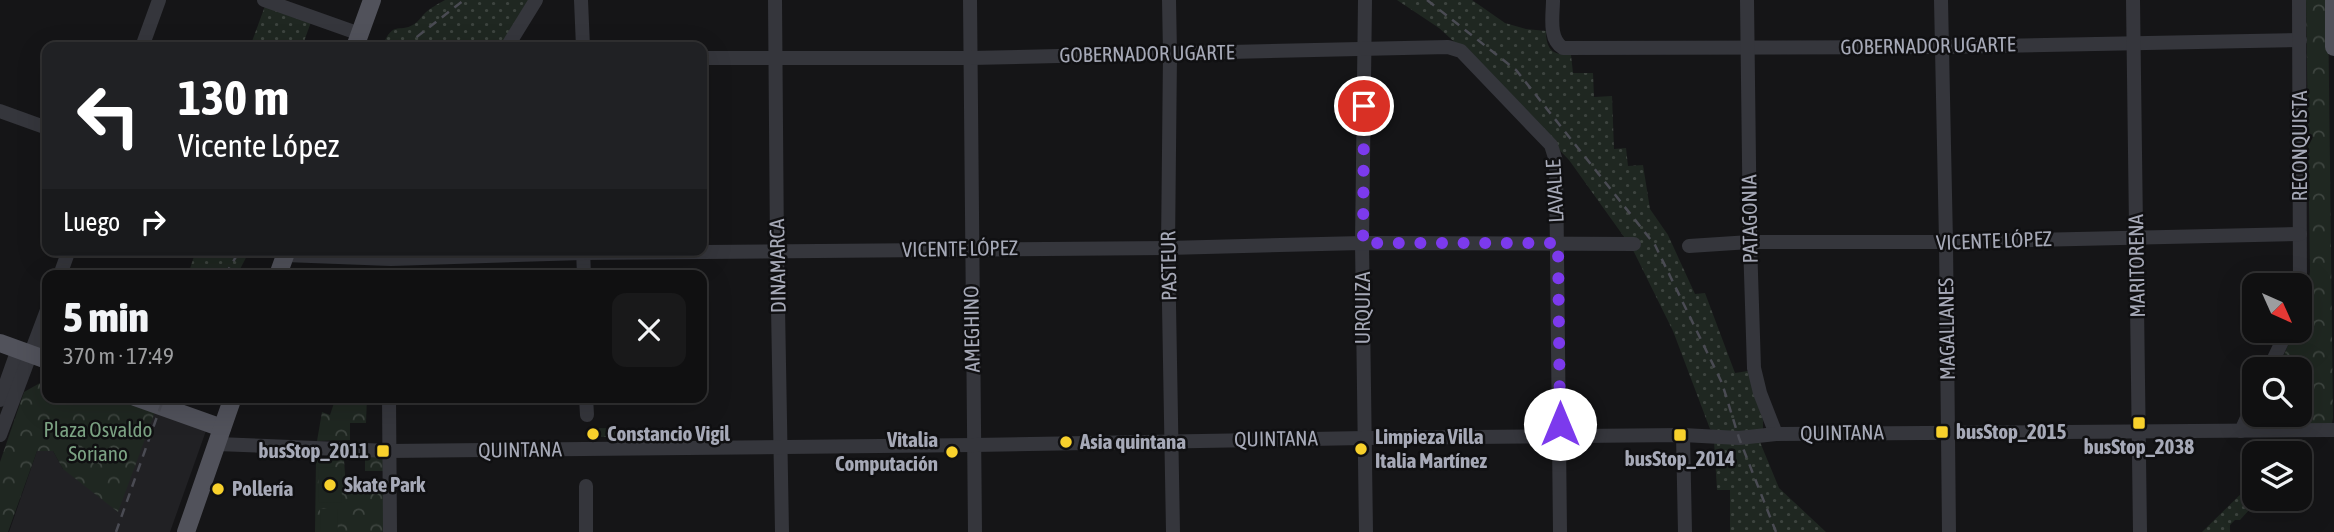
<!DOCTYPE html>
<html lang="es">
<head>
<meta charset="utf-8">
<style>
  :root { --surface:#101011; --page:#19191a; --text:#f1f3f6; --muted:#9c9d9f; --line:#303031 }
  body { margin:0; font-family:"Asap Condensed",sans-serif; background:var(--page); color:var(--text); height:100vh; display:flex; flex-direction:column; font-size:26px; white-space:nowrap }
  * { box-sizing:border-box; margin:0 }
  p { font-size:23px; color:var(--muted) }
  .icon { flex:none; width:38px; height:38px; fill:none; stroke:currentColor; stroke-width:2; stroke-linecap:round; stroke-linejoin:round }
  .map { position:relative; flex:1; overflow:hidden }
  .side { position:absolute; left:42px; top:270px; width:665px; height:133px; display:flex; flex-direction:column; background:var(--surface); border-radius:14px; box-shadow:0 7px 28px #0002,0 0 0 2px var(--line) }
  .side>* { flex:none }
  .top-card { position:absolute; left:42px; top:42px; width:665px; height:214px; border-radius:14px; box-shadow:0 7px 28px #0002,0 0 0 2px var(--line); background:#202124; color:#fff; overflow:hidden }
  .needle { width:46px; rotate:135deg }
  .fabs { position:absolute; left:2242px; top:273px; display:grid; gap:14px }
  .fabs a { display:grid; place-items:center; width:70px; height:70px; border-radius:14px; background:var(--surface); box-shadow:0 7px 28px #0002,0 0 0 2px var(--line); font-size:35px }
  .pin { position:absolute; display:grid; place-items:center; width:60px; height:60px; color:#fff; margin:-30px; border:4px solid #fff; border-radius:50%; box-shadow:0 2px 7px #0007 }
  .me { position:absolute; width:77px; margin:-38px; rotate:0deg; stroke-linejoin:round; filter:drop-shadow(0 0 5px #0008) }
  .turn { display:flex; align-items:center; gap:24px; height:147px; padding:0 21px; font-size:32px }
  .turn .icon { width:91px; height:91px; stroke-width:2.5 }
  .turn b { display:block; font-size:49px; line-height:60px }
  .then { display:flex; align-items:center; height:66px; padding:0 21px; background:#0003; gap:14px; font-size:26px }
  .round { display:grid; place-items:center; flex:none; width:74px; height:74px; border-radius:14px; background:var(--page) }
  .overview { display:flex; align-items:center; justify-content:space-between; height:119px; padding:0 21px }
  h1 { font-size:42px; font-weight:800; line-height:52px }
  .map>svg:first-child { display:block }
  .built { fill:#212124 }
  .grass { fill:url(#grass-dots) }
  .forest { fill:url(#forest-crowns) }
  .pitch { fill:#1f2721 }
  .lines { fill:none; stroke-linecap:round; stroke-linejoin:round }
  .minor { stroke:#35363c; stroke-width:14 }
  .major { stroke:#51525b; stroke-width:18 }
  .rail { stroke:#4a4b53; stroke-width:2.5; stroke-dasharray:9 7; stroke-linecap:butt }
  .route { stroke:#7c3aed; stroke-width:12; stroke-dasharray:0 21.6 }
  .poi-dot { fill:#f8d12c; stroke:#101012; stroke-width:2.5 }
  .labels { text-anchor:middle; stroke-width:5; stroke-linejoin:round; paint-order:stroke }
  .street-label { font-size:21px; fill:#a6a9b7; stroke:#101012 }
  .park-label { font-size:21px; fill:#7ca384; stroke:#101012 }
  .poi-label { font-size:21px; font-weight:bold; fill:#a6a9b7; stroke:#101012; text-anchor:start }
</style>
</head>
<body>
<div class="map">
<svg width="2334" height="532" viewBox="0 0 2334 532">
  <defs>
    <pattern id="grass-dots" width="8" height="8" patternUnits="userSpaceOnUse" patternTransform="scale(1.75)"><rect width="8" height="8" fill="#1f2721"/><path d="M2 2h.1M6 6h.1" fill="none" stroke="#3d443f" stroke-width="1.8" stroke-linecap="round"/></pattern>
    <pattern id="forest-crowns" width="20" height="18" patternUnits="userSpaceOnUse" patternTransform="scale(1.75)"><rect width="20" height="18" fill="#1f2721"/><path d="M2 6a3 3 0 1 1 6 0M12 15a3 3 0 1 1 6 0" fill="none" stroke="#3d443f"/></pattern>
  </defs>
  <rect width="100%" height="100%" fill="#151517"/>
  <path class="built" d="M155 412 207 428 170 532H9L37 451H53L63 469Z"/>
  <g class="grass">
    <path d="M445 0H529L501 47H382C394 17 400 36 417 22 420 19 422 16 425 13 430 8 438 4 445 0Z"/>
    <path d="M1397 0H1472L1505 23 1526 29 1546 31C1546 50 1553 55 1571 55L1573 73H1593L1594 97 1612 96 1614 149 1626 148 1628 166 1643 165 1650 209 1668 235 1695 294 1705 293 1735 373 1748 371 1763 420V430L1718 432 1710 429 1673 331 1632 248 1569 160 1462 49 1439 28Z"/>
    <path d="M265 6 311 22 302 47H250Z"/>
    <path d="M196 250H250L237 275H188Z"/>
    <path d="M595 428 644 429 645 437H601L596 434Z"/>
    <path d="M2306 440 2295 453H2273L2280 441Z"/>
    <path d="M1714 441 1760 442 1779 488 1826 532H1730V490H1717Z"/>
    <path d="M2254 481V499H2259L2240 520H2235L2230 525V532H2202Z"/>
  </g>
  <g class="forest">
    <path d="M2306 0H2328L2333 418 2332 423 2327 426 2251 427 2260 415H2300V369H2278L2294 331H2300C2300 311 2307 292 2310 272Z"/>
    <path d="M47 379V397H109L155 412 118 512 63 469 53 451H37L8 532H0V462L24 392Z"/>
    <path d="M336 397H367L366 423H350V440L317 441 322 412 330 415Z"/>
    <path d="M384 455V471H365V456Z"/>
    <path d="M316 459H344L346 490H384V532H315Z"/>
  </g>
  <g class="pitch">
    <path d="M341 467 342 502 319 503 318 468Z"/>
    <path d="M320 509H337L338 532H321Z"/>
  </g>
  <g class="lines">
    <g class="minor">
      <path d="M264 0 360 34"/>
      <path d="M581 0 583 47"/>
      <path d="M775 0 777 251 782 532"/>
      <path d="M970 0 975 532"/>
      <path d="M1169 0 1170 53 1168 248 1173 532"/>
      <path d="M1365 0 1362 243 1366 532"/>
      <path d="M1553 0C1553 15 1548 39 1563 48L1941 47 2300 40"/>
      <path d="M1747 0 1750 242 1754 368 1760 393 1776 434"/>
      <path d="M1941 0 1946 242 1949 532"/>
      <path d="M2133 0 2140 532"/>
      <path d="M2299 0 2300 292"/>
      <path d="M142 47 159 0"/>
      <path d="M507 47 536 0"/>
      <path d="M702 58H971L1448 47 1461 51 1551 145 1556 161 1560 532"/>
      <path d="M0 111 47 128"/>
      <path d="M1689 246 1750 242H1946L2300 234"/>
      <path d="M583 250 584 275"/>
      <path d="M285 255 391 259 583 253 1168 248 1362 243 1634 244"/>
      <path d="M60 275 69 250"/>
      <path d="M2269 369 2287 331"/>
      <path d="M389 397 390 532"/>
      <path d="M586 397 587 415"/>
      <path d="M0 400 18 349"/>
      <path d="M2241 431 2254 402"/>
      <path d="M0 435 47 310"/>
      <path d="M1683 435 1685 532"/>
      <path d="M217 444 389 451 974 445 1364 438 1683 435 1739 438 1776 434 2334 430"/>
      <path d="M586 532V486"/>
    </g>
    <g class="major">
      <path d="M2334 0V47"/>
      <path d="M355 47 372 0"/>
      <path d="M278 275 287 250"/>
      <path d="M0 343 47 360"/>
      <path d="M135 397 222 428"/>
      <path d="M186 532 233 397"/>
    </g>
    <g class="rail">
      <path d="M1427 0 1516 70 1655 245 1722 383 1739 438 1776 532"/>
      <path d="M404 47 464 0"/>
      <path d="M225 275 240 250"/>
      <path d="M116 532 164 397"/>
    </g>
  </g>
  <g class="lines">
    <path class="route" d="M1364 106 1363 243H1558L1560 424"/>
  </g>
  <g class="poi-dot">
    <rect x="2132" y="416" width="14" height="14" rx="3.5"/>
    <rect x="1935" y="425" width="14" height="14" rx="3.5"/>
    <circle cx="593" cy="434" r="7"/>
    <rect x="1673" y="428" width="14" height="14" rx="3.5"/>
    <circle cx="1066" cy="442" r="7"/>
    <circle cx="1361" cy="449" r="7"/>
    <rect x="376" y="444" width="14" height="14" rx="3.5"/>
    <circle cx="952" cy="452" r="7"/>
    <circle cx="330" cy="485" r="7"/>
    <circle cx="218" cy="489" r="7"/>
  </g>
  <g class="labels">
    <g class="street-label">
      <text transform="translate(1928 46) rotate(-1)" y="7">GOBERNADOR UGARTE</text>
      <text transform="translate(1147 54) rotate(-1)" y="7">GOBERNADOR UGARTE</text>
      <text transform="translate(2300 146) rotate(-90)" y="7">RECONQUISTA</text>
      <text transform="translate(1555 191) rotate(-93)" y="7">LAVALLE</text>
      <text transform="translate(1750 219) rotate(-91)" y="7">PATAGONIA</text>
      <text transform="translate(1994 241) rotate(-2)" y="7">VICENTE LÓPEZ</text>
      <text transform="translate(960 249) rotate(-1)" y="7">VICENTE LÓPEZ</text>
      <text transform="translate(778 266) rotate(-91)" y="7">DINAMARCA</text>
      <text transform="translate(1169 266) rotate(-91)" y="7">PASTEUR</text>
      <text transform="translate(2137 266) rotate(-91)" y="7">MARITORENA</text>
      <text transform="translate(1363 308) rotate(-90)" y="7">URQUIZA</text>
      <text transform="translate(972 329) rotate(-91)" y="7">AMEGHINO</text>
      <text transform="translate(1947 329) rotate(-91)" y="7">MAGALLANES</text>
      <text transform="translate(1842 433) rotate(-1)" y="7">QUINTANA</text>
      <text transform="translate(1276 439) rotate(-1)" y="7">QUINTANA</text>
      <text transform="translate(520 450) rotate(-1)" y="7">QUINTANA</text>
    </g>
    <g class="park-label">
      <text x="98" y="437">Plaza Osvaldo<tspan x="98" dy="24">Soriano</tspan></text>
    </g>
    <g class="poi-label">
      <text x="1956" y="439">busStop_2015</text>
      <text x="607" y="441">Constancio Vigil</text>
      <text x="1375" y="444">Limpieza Villa<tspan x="1375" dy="24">Italia Martínez</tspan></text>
      <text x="938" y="447" text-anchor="end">Vitalia<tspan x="938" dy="24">Computación</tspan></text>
      <text x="1080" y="449">Asia quintana</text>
      <text x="2139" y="454" text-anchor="middle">busStop_2038</text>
      <text x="369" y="458" text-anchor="end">busStop_2011</text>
      <text x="1680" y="466" text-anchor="middle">busStop_2014</text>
      <text x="344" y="492">Skate Park</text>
      <text x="232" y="496">Pollería</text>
    </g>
  </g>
</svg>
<div class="fabs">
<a><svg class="needle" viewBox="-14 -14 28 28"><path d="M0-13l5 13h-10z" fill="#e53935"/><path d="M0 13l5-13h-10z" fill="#9c9d9f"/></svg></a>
<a><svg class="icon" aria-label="search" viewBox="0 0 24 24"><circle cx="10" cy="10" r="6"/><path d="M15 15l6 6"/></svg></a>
<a><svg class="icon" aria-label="layers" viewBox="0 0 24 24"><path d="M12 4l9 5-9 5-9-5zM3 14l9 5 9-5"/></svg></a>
</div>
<div class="pin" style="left:1364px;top:106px;background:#d93025"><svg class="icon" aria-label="arrive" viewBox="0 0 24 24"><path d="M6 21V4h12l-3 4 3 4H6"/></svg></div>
<svg class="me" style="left:1560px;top:424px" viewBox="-20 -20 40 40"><circle r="19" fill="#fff"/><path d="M0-13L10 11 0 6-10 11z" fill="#7c3aed"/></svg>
<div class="top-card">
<div class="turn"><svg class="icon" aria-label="left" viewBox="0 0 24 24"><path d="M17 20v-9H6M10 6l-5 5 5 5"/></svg><div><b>130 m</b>Vicente López</div></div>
<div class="then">Luego<svg class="icon" aria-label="right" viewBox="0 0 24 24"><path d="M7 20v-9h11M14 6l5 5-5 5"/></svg></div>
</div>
<section class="side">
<div class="overview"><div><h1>5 min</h1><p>370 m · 17:49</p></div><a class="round"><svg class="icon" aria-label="close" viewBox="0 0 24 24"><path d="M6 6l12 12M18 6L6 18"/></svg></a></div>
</section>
</div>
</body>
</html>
